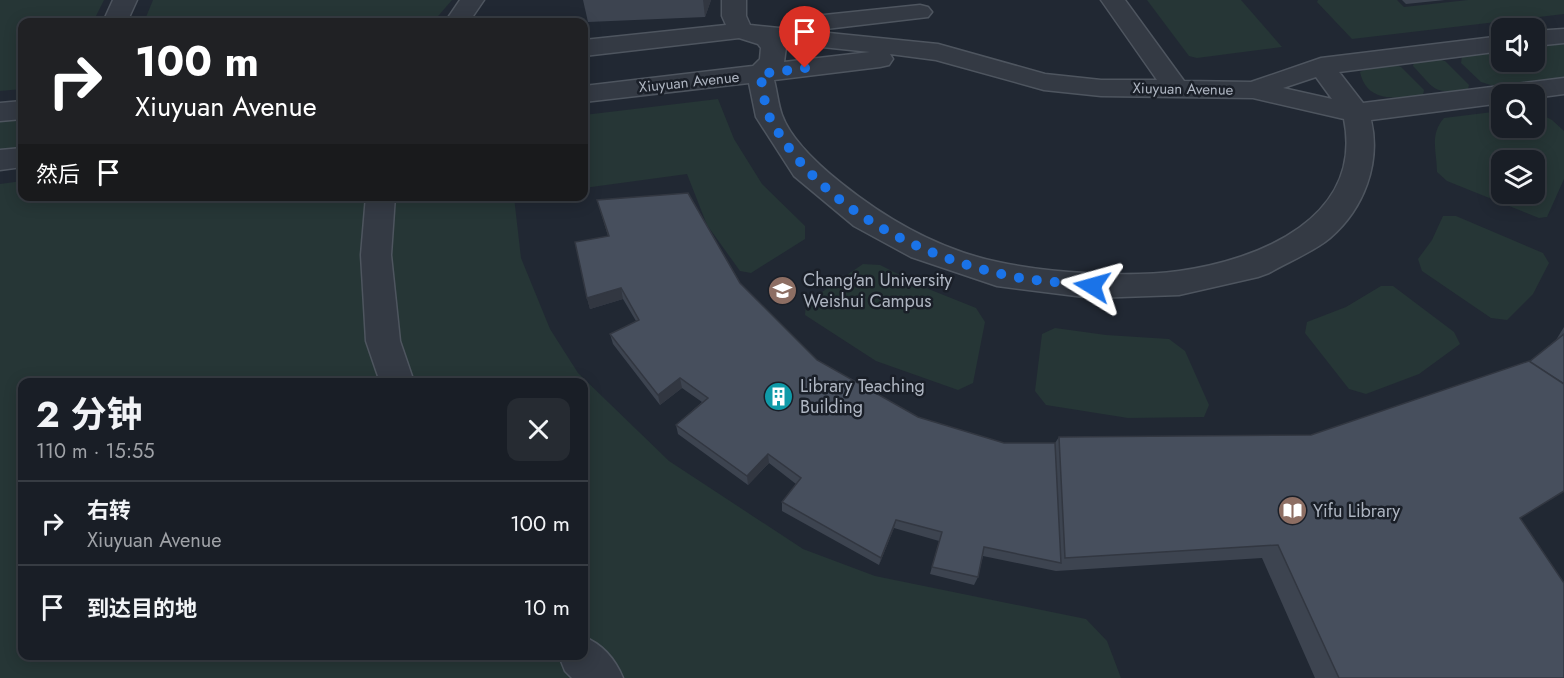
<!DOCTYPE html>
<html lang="zh">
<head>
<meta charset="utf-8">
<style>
  :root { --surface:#191e26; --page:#262b32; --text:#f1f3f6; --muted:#9fa2a7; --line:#373c43 }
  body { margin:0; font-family:Jost,"Noto Sans SC",sans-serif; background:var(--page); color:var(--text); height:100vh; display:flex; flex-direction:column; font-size:22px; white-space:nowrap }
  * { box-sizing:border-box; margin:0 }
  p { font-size:20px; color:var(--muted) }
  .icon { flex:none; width:33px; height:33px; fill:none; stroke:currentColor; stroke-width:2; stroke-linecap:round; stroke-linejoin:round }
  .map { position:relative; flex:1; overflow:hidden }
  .details { position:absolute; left:18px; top:378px; width:570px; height:282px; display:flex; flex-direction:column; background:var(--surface); border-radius:12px; box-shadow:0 3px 15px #0003,0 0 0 2px var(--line) }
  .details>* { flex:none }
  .guide { position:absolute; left:18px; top:18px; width:570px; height:183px; border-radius:12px; box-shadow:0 3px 15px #0003,0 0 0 2px var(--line); background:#202124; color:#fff; overflow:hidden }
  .controls { position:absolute; left:1491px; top:18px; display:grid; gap:12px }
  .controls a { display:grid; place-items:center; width:54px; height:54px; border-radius:12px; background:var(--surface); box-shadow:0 3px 15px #0003,0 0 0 2px var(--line); font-size:30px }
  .pin { position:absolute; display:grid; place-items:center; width:51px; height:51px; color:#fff; margin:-62px -26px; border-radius:50% 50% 50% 0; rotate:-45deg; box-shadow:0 0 6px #0007 }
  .pin .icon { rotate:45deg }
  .me { position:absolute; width:66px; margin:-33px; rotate:278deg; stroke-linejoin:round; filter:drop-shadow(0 0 4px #0008) }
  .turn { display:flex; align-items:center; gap:21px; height:126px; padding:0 18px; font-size:27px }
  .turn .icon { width:78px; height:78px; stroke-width:2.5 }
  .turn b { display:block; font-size:42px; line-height:51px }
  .then { display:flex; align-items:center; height:57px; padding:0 18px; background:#0003; gap:12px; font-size:22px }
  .round { display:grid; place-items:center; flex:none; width:63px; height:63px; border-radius:12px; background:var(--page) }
  .head { display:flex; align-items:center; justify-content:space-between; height:102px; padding:0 18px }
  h1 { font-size:36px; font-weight:700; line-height:45px }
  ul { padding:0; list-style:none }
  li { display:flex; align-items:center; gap:18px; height:84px; padding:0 18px; border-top:2px solid var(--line) }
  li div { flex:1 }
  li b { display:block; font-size:22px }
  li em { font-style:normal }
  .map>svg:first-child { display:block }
  .green { fill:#263636; fill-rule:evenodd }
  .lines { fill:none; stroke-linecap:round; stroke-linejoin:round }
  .street-casing { stroke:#4e555f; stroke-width:3 }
  .street { fill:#343a44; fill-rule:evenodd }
  .wall { fill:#3d4450 }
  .shaded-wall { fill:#323741 }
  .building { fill:#474f5d; stroke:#323741; stroke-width:1.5 }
  .route { stroke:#1a73e8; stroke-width:10; stroke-dasharray:0 18 }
  .labels { text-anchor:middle; stroke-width:5; stroke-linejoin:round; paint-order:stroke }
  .far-street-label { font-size:15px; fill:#aeb5c1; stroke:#1a1f28 }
  .poi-label { font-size:18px; fill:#aeb5c1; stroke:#1a1f28; text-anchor:start }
</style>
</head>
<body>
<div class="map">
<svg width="1564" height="678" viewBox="0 0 1564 678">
  <rect width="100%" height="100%" fill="#212833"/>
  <g class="green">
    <path d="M0 0H104L93 22H22V89L0 91Z"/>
    <path d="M153 0H452L433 22H144Z"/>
    <path d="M1147 0H1241L1282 47 1197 58 1189 56Z"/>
    <path d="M1318 0H1397L1404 7 1468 0H1564V14L1352 39 1317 2Z"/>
    <path d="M1564 44V77L1494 86 1481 82 1461 63 1462 56 1501 51 1502 62H1534L1535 47Z"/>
    <path d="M1438 59 1445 61 1469 85 1468 89C1432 94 1437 91 1413 66L1414 62Z"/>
    <path d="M1394 64 1401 67 1424 90 1423 95C1398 98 1367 104 1360 72L1369 68Z"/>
    <path d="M718 99 734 139 762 184 805 226V239L751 273 740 271 707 225 687 174 584 188V115Z"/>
    <path d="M1501 111 1502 128H1534L1535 111 1552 120 1564 131V179L1547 217 1539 218 1447 181 1437 172C1437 152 1429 135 1444 118ZM1502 160H1534V194H1502Z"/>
    <path d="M22 118V150L0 153V120Z"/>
    <path d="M22 181V196L519 197H514L521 258 550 329 578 373 669 461 803 549 875 576 1086 619 1107 641 1121 678H0V184ZM22 382H584V656H22Z"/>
    <path d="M1443 216H1456L1543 253 1549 263 1533 294 1507 320 1491 318 1422 271 1418 259 1432 240Z"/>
    <path d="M863 264 880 265 926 288 976 308 985 322 973 383 958 390 876 361 805 315 806 303Z"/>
    <path d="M1381 286H1393L1454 332 1460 344 1419 374 1366 394 1349 389 1305 333 1307 322 1346 307Z"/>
    <path d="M1055 328 1106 335 1169 339 1185 351 1209 405 1204 417 1128 418 1046 405 1035 391 1042 334Z"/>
  </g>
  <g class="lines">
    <defs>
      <g id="street">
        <path d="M113 0H137L127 22H103Z"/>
        <path d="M460 0H484L469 22H445Z"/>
        <path d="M722 0H746V16L750 25 799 30 793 24 796 19 805 17 920 5 928 7 932 12 928 17 809 31 938 44 1045 74 1101 80H1157L1101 0H1125L1184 81 1251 82 1321 58 1502 36V51L1339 72 1363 103 1564 78V94L1534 98V94H1502V103L1371 120C1381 163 1364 209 1330 238 1313 252 1288 262 1269 273L1258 277 1179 295 1092 298 997 286 911 257 854 226 794 176 756 117 749 83 584 102V86L753 66 760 59 761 48 758 44 739 38 584 56V40L726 25 722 16ZM784 43 870 52 784 62 786 47ZM890 54 936 60 1044 90 1101 96 1253 98 1344 119C1364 218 1259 260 1179 271 1127 278 1050 273 998 262 940 250 887 220 841 183 821 167 791 140 782 115 778 104 777 91 774 80L880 67 889 65 893 59ZM1316 77 1332 99 1283 88Z"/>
        <path d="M1564 29V43L1534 46V31Z"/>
        <path d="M22 101V119L0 121V103Z"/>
        <path d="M22 148V167L0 170V150Z"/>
        <path d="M366 196H395L391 255 400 341 414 382H380L366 341 361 255Z"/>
        <path d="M584 637C602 644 615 659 623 678H572L565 671 559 656H584Z"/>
      </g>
    </defs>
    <use href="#street" class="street-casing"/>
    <use href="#street" class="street"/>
  </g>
  <g class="wall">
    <path d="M583 0H711L705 17 588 22Z"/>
    <path d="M1402 0H1445L1406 4Z"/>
    <path d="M597 200 740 283 817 360 918 417 1004 443H1055L1059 437 1311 435 1529 362 1556 340 1564 327V491L1520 518 1564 678H1315L1262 558 1056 571 983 556 978 577 974 585 930 574 939 541 894 528 879 565 782 511V502L796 484 769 463 748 485 678 434 676 425 702 402 682 388 660 405 613 344 610 334 636 321 623 299 590 309 587 298 608 236Z"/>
  </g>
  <g class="shaded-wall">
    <path d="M703 0H711L705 17Z"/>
    <path d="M621 288 623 299 590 309 587 298Z"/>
    <path d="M680 378 682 388 660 405 658 395Z"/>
    <path d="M768 454 769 463 748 485 747 476Z"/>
    <path d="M896 520 894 528 879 565 881 558Z"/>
  </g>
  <g class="building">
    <path d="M688 193 740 283 817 360 918 417 1004 443H1055L1061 563 984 547 978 577 932 567 942 532 896 520 881 558 782 502 801 478 768 454 747 476 676 425 708 398 680 378 658 395 610 334 639 320 621 288 587 298 575 242 609 236 597 200Z"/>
    <path d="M1564 334V384L1529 362Z"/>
    <path d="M1529 361 1564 384V491L1520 518 1564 583V678H1339L1278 545 1065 558 1059 437 1311 435Z"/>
  </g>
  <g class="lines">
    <path class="route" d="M805 68 760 74C763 87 764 106 770 118 814 201 908 252 997 273 1027 281 1061 282 1092 286"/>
  </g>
  <defs>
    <symbol id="university-disc" viewBox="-11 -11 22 22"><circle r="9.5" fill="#8d6e63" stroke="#1a1f28"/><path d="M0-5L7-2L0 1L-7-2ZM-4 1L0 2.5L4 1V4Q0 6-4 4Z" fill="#fff"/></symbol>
    <symbol id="building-disc" viewBox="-11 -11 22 22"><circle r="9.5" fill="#0f9aa8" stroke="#1a1f28"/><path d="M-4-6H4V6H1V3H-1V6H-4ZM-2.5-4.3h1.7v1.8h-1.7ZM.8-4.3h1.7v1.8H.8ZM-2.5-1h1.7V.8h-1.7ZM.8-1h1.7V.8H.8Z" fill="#fff"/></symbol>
    <symbol id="library-disc" viewBox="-11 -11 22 22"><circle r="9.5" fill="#8d6e63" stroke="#1a1f28"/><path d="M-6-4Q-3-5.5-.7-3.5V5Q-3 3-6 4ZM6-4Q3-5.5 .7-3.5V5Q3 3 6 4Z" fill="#fff"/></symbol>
  </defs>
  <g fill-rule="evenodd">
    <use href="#university-disc" x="766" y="274" width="33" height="33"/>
    <use href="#building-disc" x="762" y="380" width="33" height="33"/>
    <use href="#library-disc" x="1276" y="494" width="33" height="33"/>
  </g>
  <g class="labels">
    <g class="far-street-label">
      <text transform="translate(689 82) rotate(-6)" y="5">Xiuyuan Avenue</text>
      <text transform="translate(1183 89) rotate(1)" y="5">Xiuyuan Avenue</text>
    </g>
    <g class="poi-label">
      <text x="803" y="286">Chang'an University<tspan x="803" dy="21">Weishui Campus</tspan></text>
      <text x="800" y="392">Library Teaching<tspan x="800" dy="21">Building</tspan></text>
      <text x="1313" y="517">Yifu Library</text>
    </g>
  </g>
</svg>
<div class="controls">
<a><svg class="icon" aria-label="sound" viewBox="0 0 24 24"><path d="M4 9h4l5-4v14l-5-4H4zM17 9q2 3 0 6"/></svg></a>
<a><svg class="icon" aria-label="search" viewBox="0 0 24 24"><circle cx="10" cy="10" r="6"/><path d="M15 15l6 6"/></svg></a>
<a><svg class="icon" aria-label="layers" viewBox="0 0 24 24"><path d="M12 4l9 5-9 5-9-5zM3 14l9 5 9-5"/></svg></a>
</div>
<div class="pin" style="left:805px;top:68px;background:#d93025"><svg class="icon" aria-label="arrive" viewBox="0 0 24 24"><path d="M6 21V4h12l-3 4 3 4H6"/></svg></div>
<svg class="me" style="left:1092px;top:286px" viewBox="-20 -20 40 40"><path d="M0-17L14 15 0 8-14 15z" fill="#1a73e8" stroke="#fff" stroke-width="4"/></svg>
<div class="guide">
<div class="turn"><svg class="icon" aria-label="right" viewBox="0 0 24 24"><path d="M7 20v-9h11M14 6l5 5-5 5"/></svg><div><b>100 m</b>Xiuyuan Avenue</div></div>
<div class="then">然后<svg class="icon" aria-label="arrive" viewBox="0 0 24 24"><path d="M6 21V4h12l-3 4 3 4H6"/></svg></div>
</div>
<section class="details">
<div class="head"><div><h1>2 分钟</h1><p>110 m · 15:55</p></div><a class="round"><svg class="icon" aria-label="close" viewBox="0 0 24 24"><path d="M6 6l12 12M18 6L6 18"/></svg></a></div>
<ul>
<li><svg class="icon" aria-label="right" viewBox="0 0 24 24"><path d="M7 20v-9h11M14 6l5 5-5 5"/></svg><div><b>右转</b><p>Xiuyuan Avenue</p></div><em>100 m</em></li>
<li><svg class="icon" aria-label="arrive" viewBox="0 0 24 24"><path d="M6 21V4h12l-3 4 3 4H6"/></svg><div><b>到达目的地</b></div><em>10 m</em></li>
</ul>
</section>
</div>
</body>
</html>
